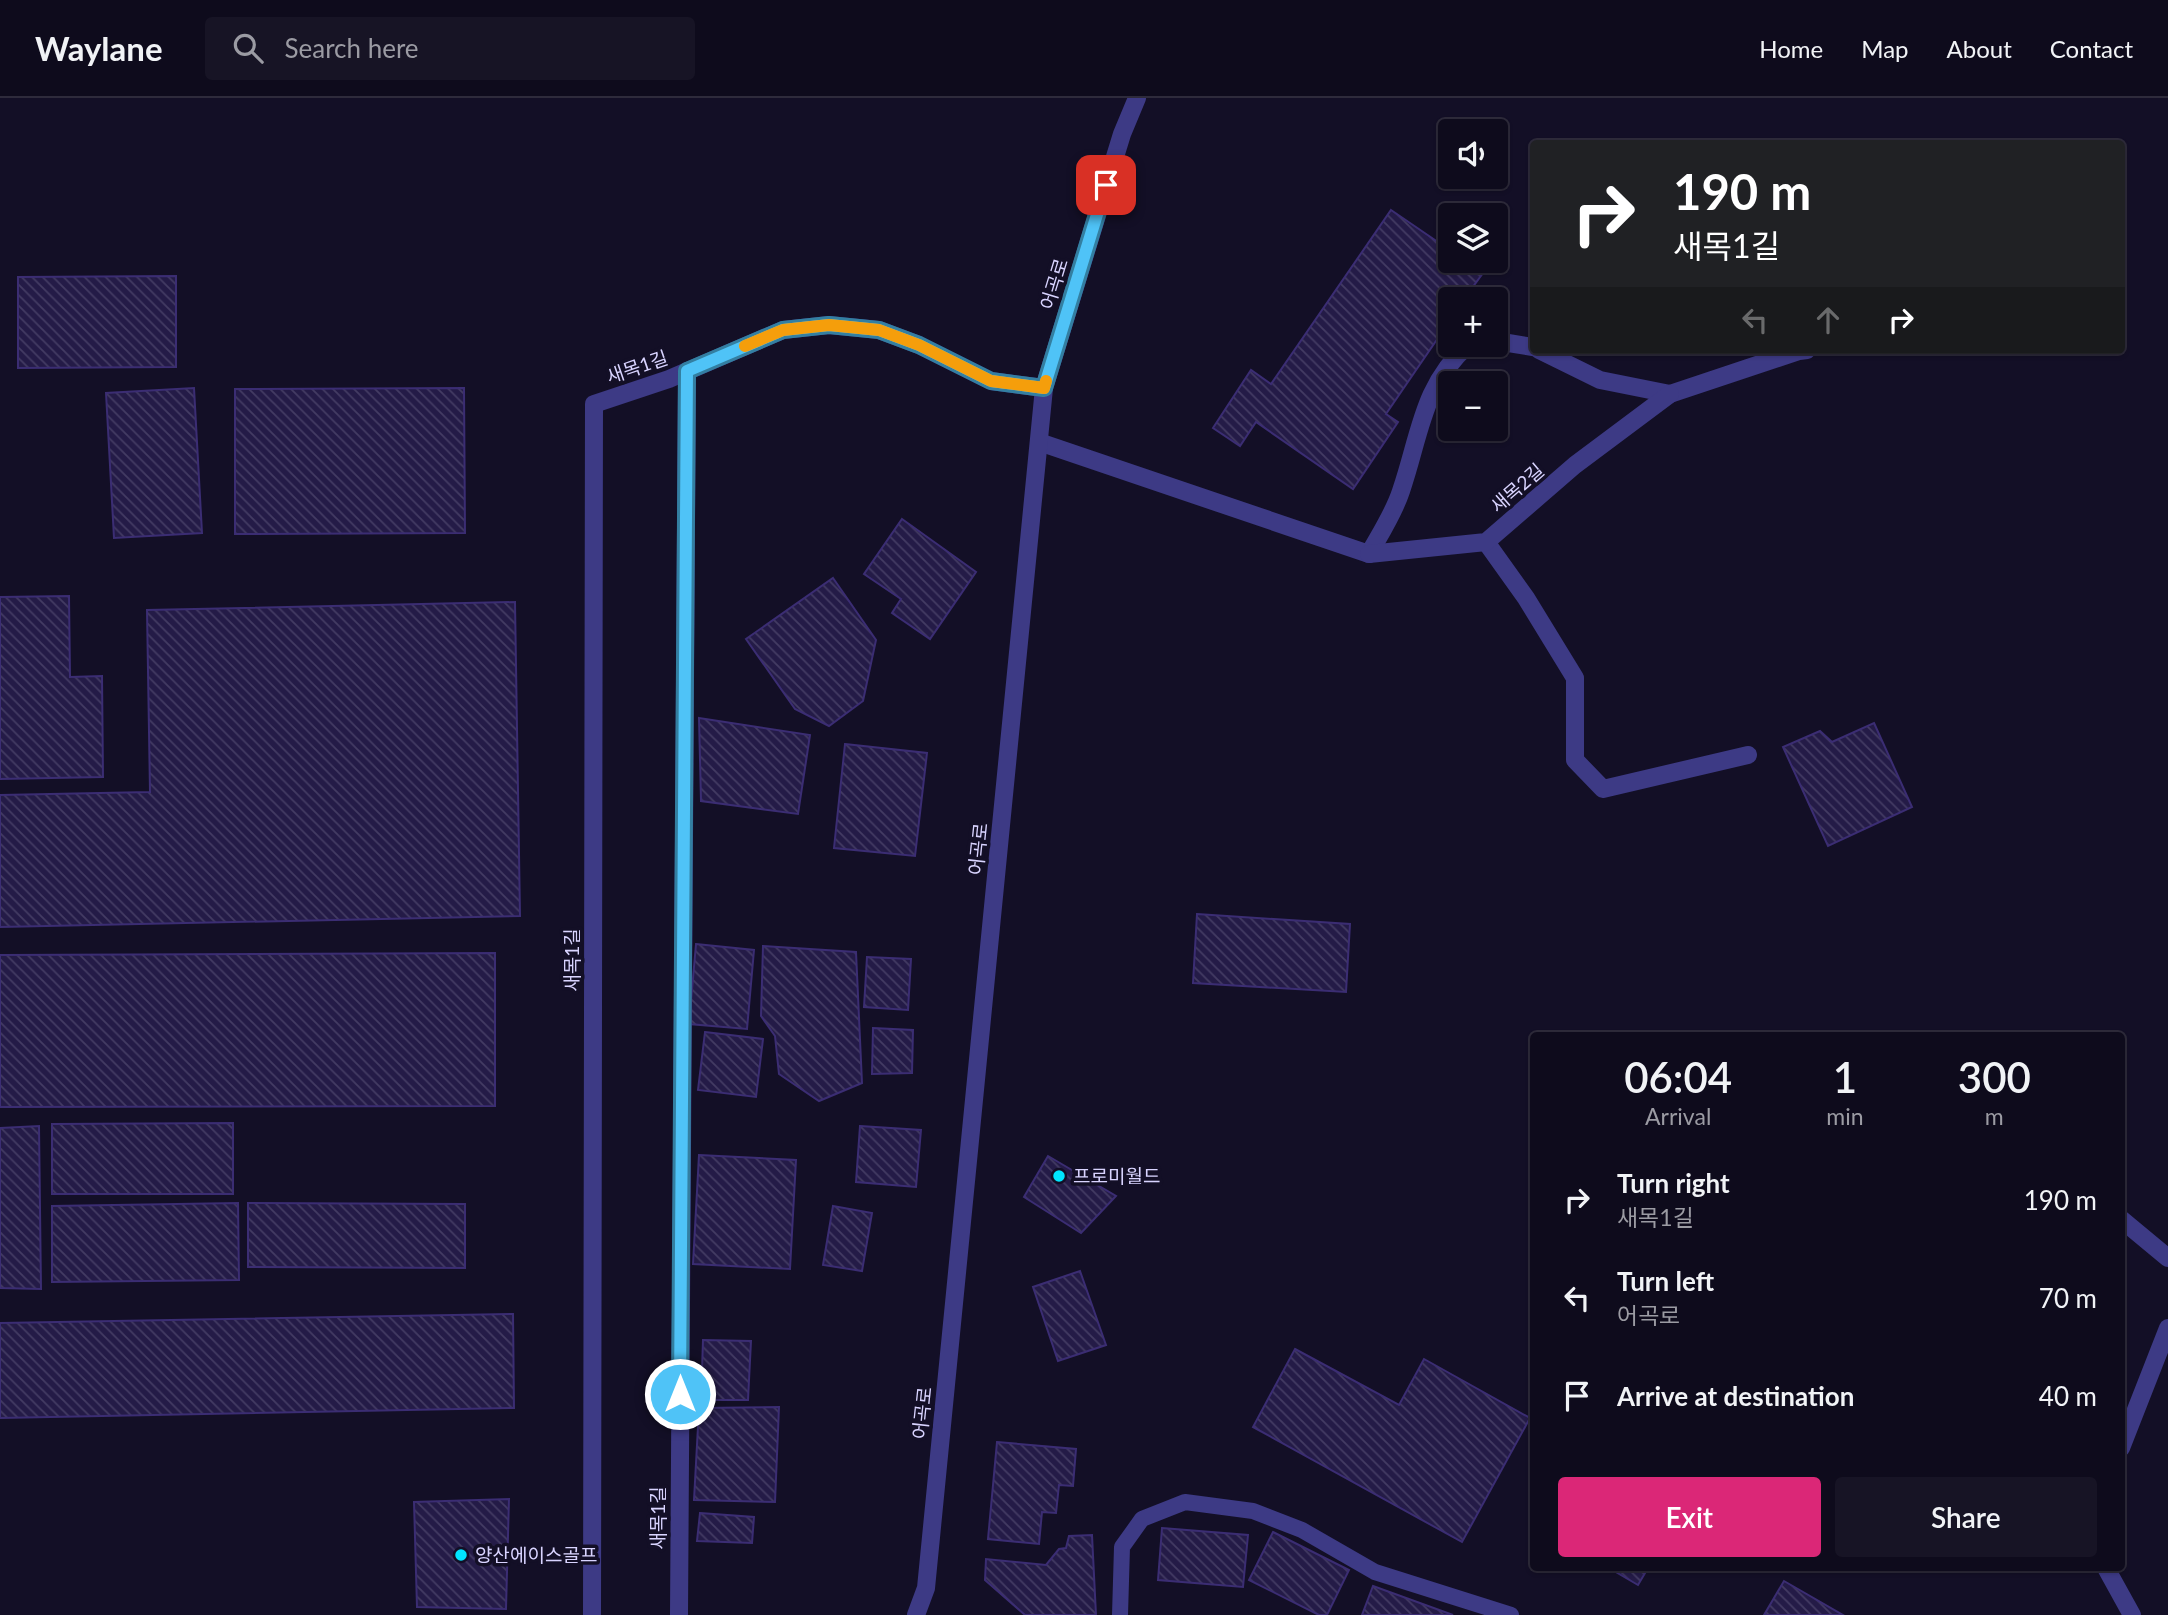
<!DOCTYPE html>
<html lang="en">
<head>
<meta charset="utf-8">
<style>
  :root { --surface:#0e0b1c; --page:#171425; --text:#f1f3f6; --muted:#9b9ba3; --line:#2e2b3b; --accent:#db2777 }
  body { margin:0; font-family:Lato,"Noto Sans KR",sans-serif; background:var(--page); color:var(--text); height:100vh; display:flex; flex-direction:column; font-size:26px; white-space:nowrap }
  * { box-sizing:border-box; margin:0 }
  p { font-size:23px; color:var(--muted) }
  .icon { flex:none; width:38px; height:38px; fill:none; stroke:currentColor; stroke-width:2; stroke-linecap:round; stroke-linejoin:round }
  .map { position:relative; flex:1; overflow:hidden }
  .side { position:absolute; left:1530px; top:934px; width:595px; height:539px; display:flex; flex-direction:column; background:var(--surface); border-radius:7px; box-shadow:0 2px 5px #0004,0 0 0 2px var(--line) }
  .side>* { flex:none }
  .hud { position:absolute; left:1530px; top:42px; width:595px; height:214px; border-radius:7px; box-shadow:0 2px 5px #0004,0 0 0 2px var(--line); background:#202124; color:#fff; overflow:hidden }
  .fabs { position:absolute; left:1438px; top:21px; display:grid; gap:14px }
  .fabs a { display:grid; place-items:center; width:70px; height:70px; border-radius:7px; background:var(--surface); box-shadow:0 2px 5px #0004,0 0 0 2px var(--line); font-size:35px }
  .pin { position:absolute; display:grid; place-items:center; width:60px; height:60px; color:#fff; margin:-30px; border-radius:14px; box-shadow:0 4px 10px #0006 }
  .me { position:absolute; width:77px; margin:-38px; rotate:0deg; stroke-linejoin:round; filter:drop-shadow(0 0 5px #0008) }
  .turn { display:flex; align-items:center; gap:24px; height:147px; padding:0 28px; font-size:32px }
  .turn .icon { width:91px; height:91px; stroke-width:2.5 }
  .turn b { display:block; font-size:49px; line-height:60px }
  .lanes { display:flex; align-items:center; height:66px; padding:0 28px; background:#0003; justify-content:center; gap:35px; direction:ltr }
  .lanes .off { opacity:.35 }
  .eta { display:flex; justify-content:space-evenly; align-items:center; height:119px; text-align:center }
  .eta b { font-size:42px; font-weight:600; line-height:49px }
  .cta { display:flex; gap:14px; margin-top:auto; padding:14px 28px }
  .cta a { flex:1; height:80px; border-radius:7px; background:var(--accent); color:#fff; font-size:28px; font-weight:600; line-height:80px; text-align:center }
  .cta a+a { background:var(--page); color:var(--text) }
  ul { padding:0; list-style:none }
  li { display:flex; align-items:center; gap:21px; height:98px; padding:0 28px }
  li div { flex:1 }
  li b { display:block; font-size:26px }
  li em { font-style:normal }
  header { display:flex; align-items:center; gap:42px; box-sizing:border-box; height:98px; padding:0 35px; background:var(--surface); border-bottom:2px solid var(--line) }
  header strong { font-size:33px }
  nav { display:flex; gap:38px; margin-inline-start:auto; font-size:24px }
  .search { width:490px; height:63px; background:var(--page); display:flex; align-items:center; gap:18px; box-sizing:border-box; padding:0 24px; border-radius:7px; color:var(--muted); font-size:26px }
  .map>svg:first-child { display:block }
  .building { fill:url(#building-back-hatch); stroke:#3b2d73; stroke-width:2 }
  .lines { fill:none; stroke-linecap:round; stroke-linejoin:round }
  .service { stroke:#3d3a85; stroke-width:16 }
  .minor { stroke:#3d3a85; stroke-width:18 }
  .tertiary { stroke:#3d3a85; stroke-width:18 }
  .route-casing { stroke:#337fa1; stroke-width:18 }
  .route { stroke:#4fc3f7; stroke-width:12 }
  .slow { stroke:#f59e0b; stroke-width:12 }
  .poi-dot { fill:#00e5ff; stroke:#130f26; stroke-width:2.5 }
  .labels { text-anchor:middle; stroke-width:7; stroke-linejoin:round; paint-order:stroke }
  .street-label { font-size:19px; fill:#d9d4ff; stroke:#130f26 }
  .poi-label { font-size:19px; fill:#d9d4ff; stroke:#130f26; text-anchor:start }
</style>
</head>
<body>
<header>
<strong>Waylane</strong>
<div class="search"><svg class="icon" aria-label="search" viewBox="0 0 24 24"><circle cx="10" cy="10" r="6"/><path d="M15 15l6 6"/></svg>Search here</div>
<nav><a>Home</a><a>Map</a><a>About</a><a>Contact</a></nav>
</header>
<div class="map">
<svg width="2168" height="1517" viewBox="0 0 2168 1517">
  <defs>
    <pattern id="building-back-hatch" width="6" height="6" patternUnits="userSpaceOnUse" patternTransform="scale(1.75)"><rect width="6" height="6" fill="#241b47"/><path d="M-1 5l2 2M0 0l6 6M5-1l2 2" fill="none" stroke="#433b63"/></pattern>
  </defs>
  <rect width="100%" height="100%" fill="#130f26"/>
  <g class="building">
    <path d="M1391 112 1451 153V163H1465L1483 175 1464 201H1451V221L1386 316 1398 324 1353 391 1256 324 1240 348 1213 330 1251 272 1271 286Z"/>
    <path d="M176 178V269L18 270V179Z"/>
    <path d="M194 290 202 435 114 440 106 295Z"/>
    <path d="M464 290 465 435 235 436V291Z"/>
    <path d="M902 421 976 474 930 541 892 515 901 501 864 476Z"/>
    <path d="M833 480 876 542 863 603 829 628 795 611 746 541Z"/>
    <path d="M69 498 70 579 102 578 103 679 0 681V499Z"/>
    <path d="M515 504 520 818 0 829V697L150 694 147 512Z"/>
    <path d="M699 620 810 637 798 716 701 703Z"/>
    <path d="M1874 625 1912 709 1828 748 1783 649 1820 633 1832 644Z"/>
    <path d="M845 646 927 655 915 758 834 750Z"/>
    <path d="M1197 816 1350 826 1346 894 1193 885Z"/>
    <path d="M696 846 754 852 747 931 689 926Z"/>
    <path d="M763 848 856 854 862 985 819 1003 779 976 775 938 761 918Z"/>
    <path d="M495 855V1008L0 1009V857Z"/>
    <path d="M867 859 911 861 908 912 864 909Z"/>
    <path d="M873 930 913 932 912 975 872 976Z"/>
    <path d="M705 934 763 941 756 999 698 992Z"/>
    <path d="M233 1025V1096H52V1026Z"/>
    <path d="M39 1028 41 1191 0 1190V1030Z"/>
    <path d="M860 1028 921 1032 916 1089 856 1084Z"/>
    <path d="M699 1057 796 1062 790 1171 693 1166Z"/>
    <path d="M1048 1058 1116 1098 1081 1135 1024 1099Z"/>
    <path d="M238 1105 239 1182 52 1184V1108Z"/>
    <path d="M248 1105 465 1106V1170L248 1169Z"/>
    <path d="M833 1108 872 1115 862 1173 823 1167Z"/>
    <path d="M1080 1173 1106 1247 1058 1263 1033 1189Z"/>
    <path d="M513 1216 514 1310 0 1320V1225Z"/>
    <path d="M703 1242 751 1243 748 1302H701Z"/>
    <path d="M1295 1251 1399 1307 1424 1261 1530 1320 1462 1444 1253 1329Z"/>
    <path d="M779 1309 775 1404 694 1402 699 1310Z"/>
    <path d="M997 1344 1076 1351 1073 1388 1059 1387 1056 1415 1042 1414 1039 1446 988 1441Z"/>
    <path d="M509 1401 506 1511 417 1509 414 1404Z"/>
    <path d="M700 1415 754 1419 752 1445 697 1443Z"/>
    <path d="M1162 1430 1248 1437 1243 1489 1158 1482Z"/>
    <path d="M1273 1434 1349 1472 1327 1517H1319L1249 1482Z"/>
    <path d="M1092 1437 1096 1517H1025L985 1482 986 1461 1046 1467 1059 1451 1066 1450 1069 1438Z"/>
    <path d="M1609 1470H1648L1638 1487Z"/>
    <path d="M1784 1483 1843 1517H1764Z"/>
    <path d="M1373 1488 1453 1517H1362Z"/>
  </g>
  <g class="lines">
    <path class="service" d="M1120 1517 1122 1449 1142 1421 1185 1404 1253 1413 1302 1432 1375 1474 1511 1517"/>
    <g class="minor">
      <path d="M1496 243 1533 249"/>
      <path d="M1539 252 1600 282 1670 296 1799 253 1807 252"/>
      <path d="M1039 344 1369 456C1380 436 1394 415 1401 393 1420 338 1422 288 1468 247"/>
      <path d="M1486 444 1526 500 1575 580V662L1603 691 1748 657"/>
      <path d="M1369 456 1486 444 1575 367 1670 296"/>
      <path d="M2121 1121 2168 1160"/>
      <path d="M2121 1350 2168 1230"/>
      <path d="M2106 1470 2132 1517"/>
      <path d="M592 1517 594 306 669 281 783 232 829 227 879 232 919 247 991 283 1044 290"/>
      <path d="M679 1517 687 273"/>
    </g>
    <path class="tertiary" d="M916 1517 926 1490 1044 290 1122 36 1137 0"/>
  </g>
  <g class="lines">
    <defs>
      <path id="route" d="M680 1296 687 273 783 232 829 227 879 232 919 247 991 283 1044 290 1106 87"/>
    </defs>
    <use href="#route" class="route-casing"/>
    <use href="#route" class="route"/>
    <path class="slow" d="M745 248 783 232 829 227 879 232 919 247 991 283 1044 290 1046 283"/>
  </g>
  <g class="poi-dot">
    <circle cx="1059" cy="1078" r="7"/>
    <circle cx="461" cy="1457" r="7"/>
  </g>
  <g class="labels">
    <g class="street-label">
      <text transform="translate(1054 186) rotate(-73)" y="7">어곡로</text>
      <text transform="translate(637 269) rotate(-19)" y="7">새목1길</text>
      <text transform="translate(1517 390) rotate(-41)" y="7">새목2길</text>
      <text transform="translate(978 751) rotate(-84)" y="7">어곡로</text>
      <text transform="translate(572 862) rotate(-90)" y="7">새목1길</text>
      <text transform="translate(922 1315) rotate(-84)" y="7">어곡로</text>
      <text transform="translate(658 1420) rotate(-90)" y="7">새목1길</text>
    </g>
    <g class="poi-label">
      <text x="1073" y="1085">프로미월드</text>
      <text x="475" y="1464">양산에이스골프</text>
    </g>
  </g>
</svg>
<div class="fabs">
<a><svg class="icon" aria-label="sound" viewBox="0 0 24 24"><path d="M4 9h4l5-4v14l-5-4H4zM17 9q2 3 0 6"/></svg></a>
<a><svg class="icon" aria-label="layers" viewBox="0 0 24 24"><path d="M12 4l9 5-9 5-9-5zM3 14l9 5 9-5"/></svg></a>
<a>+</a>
<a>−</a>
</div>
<div class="pin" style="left:1106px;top:87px;background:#d93025"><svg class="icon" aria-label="arrive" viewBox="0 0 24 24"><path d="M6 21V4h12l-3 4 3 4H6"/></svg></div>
<svg class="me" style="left:680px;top:1296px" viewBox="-20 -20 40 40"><circle r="17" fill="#4fc3f7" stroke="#fff" stroke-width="3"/><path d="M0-11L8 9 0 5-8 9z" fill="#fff"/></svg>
<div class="hud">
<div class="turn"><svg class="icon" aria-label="right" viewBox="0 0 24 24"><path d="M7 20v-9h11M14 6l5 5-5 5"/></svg><div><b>190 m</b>새목1길</div></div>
<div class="lanes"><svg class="icon off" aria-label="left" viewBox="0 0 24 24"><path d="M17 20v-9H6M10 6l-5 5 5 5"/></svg><svg class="icon off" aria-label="ahead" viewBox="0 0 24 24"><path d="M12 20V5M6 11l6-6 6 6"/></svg><svg class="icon" aria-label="right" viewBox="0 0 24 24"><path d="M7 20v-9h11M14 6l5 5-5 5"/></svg></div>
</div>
<section class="side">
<div class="eta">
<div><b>06:04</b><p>Arrival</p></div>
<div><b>1</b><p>min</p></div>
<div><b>300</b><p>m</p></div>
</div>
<ul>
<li><svg class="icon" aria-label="right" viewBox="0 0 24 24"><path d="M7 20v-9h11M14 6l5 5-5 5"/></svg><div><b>Turn right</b><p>새목1길</p></div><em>190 m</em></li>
<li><svg class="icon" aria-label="left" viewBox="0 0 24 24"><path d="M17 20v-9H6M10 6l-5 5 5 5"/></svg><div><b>Turn left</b><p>어곡로</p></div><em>70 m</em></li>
<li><svg class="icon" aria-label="arrive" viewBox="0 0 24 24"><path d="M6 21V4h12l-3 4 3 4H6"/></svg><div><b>Arrive at destination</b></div><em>40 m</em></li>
</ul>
<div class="cta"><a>Exit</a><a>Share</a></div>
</section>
</div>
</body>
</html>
